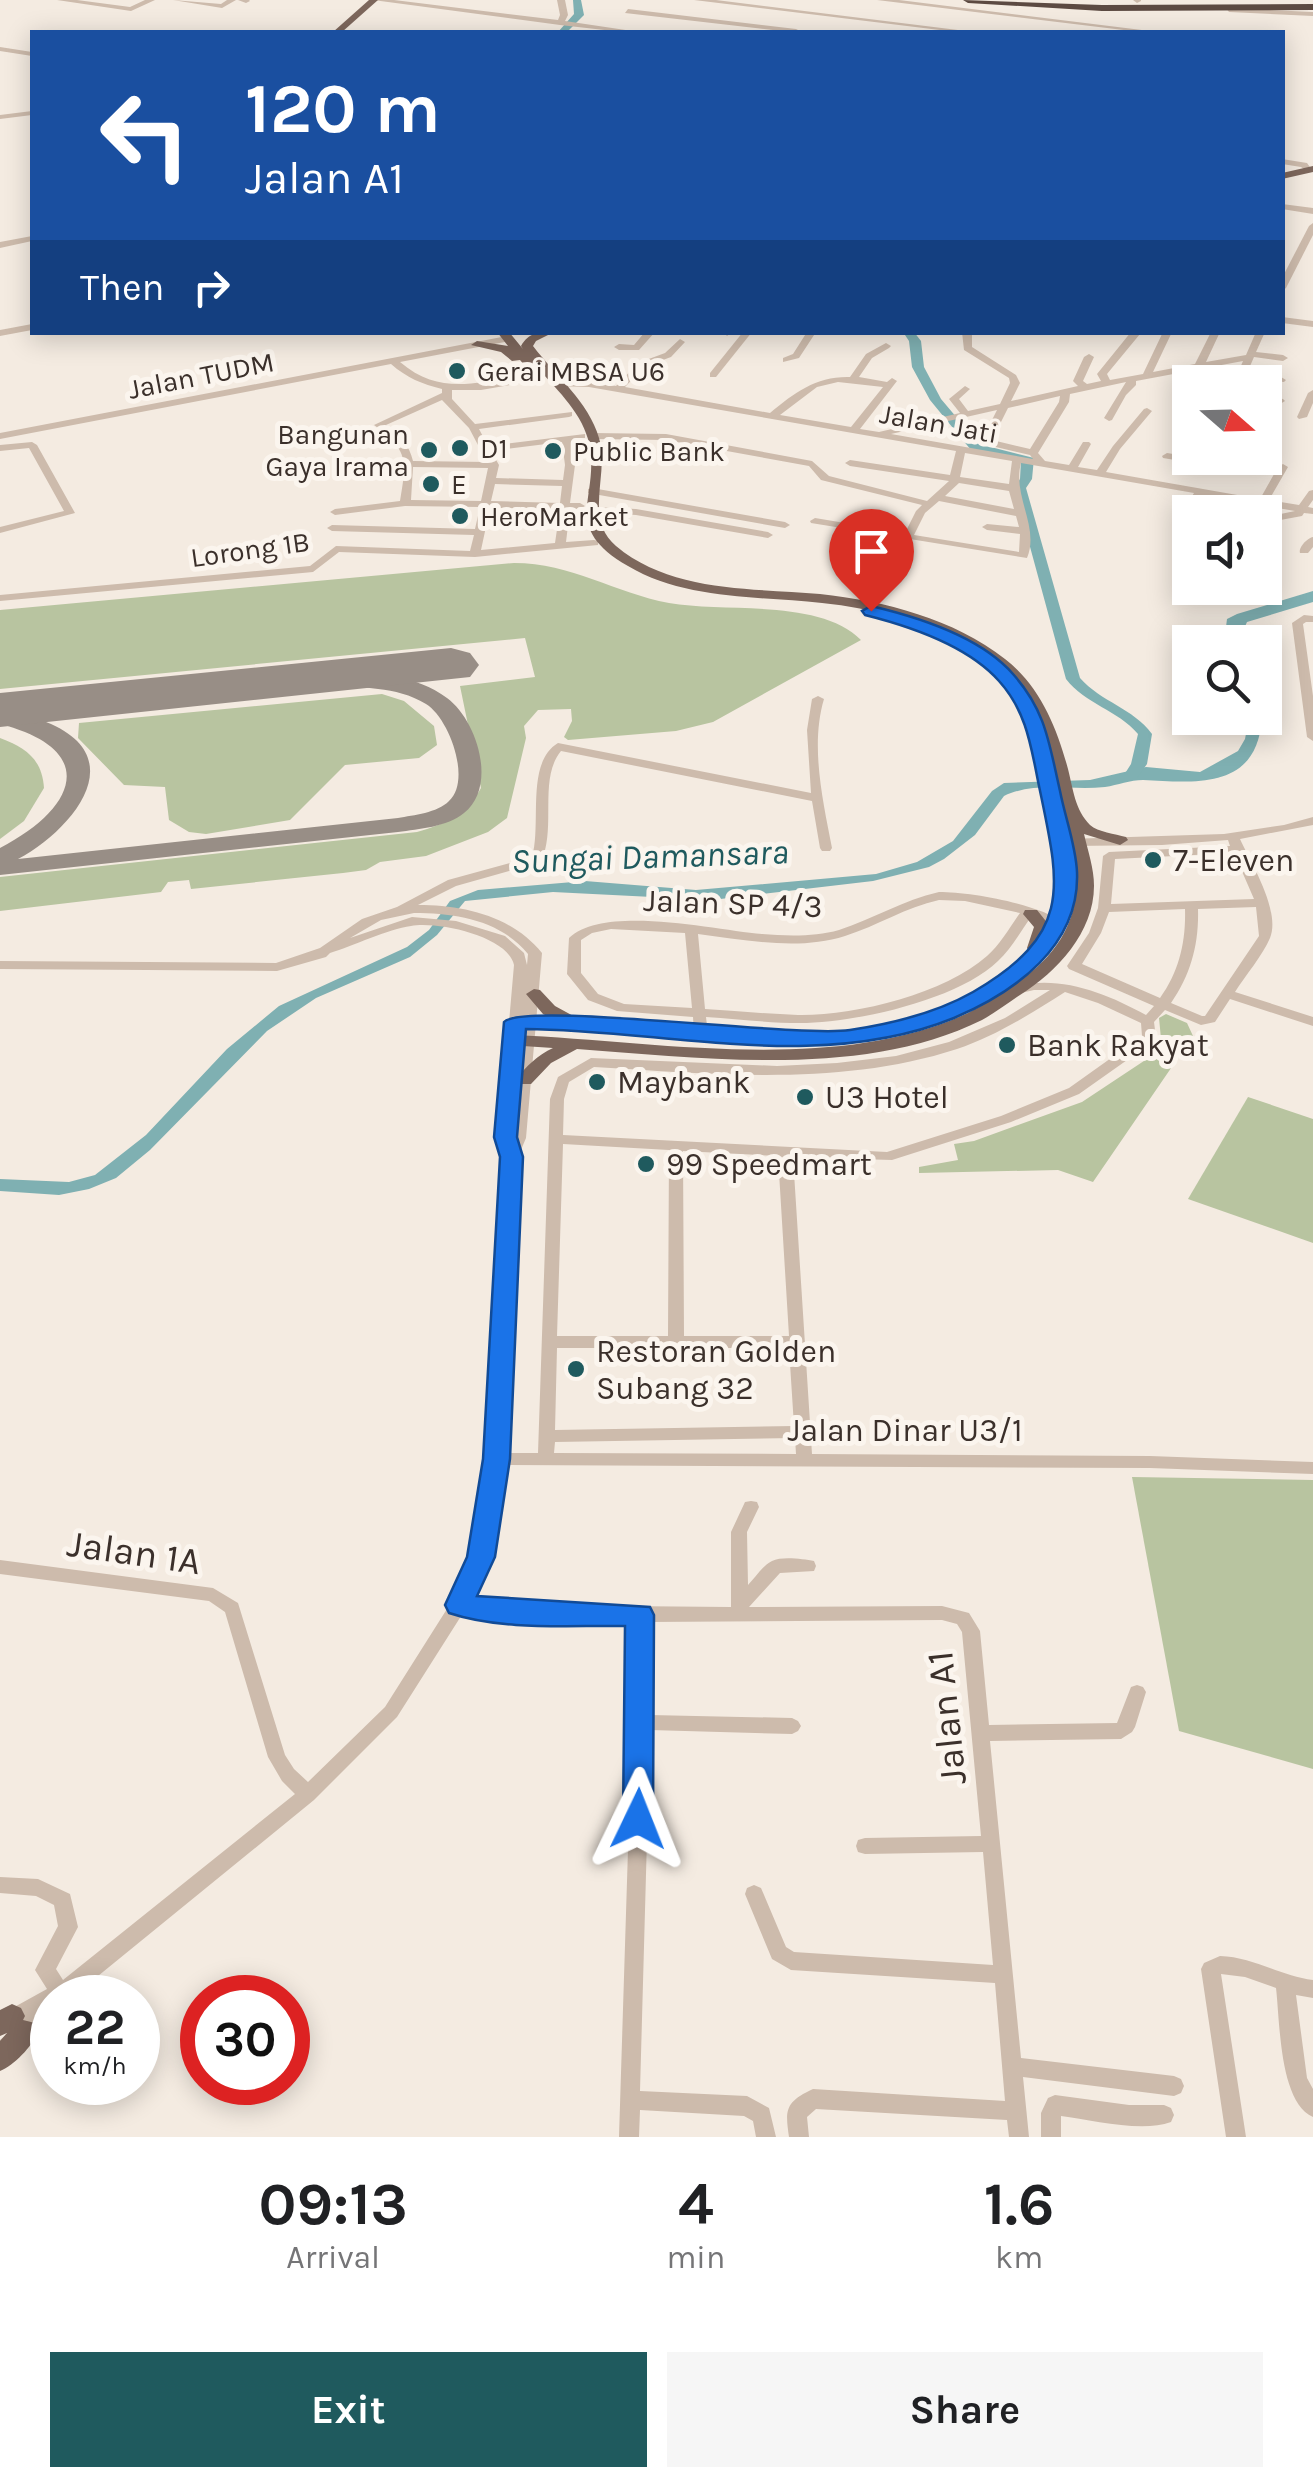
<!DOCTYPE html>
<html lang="en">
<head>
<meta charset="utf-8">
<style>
  :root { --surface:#fff; --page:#f6f6f6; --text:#202124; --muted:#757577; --accent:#1f5a5e }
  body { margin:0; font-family:Karla,sans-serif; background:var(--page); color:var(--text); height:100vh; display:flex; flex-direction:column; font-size:38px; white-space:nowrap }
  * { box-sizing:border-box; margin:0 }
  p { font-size:32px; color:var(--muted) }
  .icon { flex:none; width:55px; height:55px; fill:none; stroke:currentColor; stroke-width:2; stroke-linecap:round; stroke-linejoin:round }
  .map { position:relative; height:2137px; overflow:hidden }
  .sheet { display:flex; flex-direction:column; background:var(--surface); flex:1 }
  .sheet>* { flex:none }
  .hud { position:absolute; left:30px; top:30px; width:1255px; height:305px; border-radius:0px; box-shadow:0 5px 25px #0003; background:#1a4fa0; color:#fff; overflow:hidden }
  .needle { width:65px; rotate:110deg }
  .buttons { position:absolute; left:1172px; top:365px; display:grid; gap:20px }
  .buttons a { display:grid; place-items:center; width:110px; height:110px; border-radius:0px; background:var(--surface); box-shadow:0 5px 25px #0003; font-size:50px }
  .speed { position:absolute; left:30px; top:1975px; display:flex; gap:20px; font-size:50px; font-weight:700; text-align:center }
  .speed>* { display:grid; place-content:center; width:130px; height:130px; border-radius:50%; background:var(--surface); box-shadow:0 5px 25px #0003; line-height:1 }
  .speed small { font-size:25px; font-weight:400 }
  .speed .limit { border:15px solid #d22; background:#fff; color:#111 }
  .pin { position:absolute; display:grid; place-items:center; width:85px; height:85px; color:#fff; margin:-102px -42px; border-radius:50% 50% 50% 0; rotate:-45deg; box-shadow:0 0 10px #0007 }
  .pin .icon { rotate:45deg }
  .me { position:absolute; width:110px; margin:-55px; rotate:2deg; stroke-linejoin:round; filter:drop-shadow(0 0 8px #0008) }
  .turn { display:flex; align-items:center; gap:35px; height:210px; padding:0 50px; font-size:45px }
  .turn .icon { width:130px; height:130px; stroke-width:2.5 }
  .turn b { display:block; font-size:70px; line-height:85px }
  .then { display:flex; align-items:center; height:95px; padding:0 50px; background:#0003; gap:20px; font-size:38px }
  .eta { display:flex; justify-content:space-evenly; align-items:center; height:170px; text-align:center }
  .eta b { font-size:60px; font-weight:700; line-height:70px }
  .action { display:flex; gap:20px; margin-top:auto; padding:20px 50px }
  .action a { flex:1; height:115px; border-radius:0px; background:var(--accent); color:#fff; font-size:40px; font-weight:700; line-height:115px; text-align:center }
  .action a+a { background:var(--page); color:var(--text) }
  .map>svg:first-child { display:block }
  .green { fill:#b8c4a0 }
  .water { fill:#7fb0b2 }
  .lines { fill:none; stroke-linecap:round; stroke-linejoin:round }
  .river { fill:#7fb0b2; fill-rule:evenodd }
  .taxiway { fill:#988e86; fill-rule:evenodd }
  .runway { fill:#988e86; fill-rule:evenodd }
  .minor { fill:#cdbbac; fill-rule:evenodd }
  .major { fill:#7d675c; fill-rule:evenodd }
  .highway { fill:#5c4a42; fill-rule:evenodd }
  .route { fill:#1a73e8; stroke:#114b97; stroke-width:2.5 }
  .poi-dot { fill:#1f5a5e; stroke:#fbf5ee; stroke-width:4 }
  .labels { text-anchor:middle; stroke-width:10; stroke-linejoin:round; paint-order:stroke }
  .far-poi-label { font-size:28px; fill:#3b302b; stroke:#fbf5ee; text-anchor:start }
  .far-street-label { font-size:28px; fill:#3b302b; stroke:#fbf5ee }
  .poi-label { font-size:32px; fill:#3b302b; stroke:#fbf5ee; text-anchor:start }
  .street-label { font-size:32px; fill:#3b302b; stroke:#fbf5ee }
  .water-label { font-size:35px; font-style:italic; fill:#1f5a5e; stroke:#fbf5ee }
  .near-street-label { font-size:38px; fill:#3b302b; stroke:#fbf5ee }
</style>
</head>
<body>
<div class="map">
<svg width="1313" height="2137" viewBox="0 0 1313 2137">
  <rect width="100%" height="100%" fill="#f4ebe1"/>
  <g class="green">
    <path d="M514 563C571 563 615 593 669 603 725 613 820 598 861 640L713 722 676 731 568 740 564 737 572 721 571 709 538 710 524 726 526 738 507 818 488 832 426 856 380 862 366 870 343 873 191 889 189 880 168 882 161 892 0 911V877L417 832C445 824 466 815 481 788L460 686 535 677 525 638 0 689V610Z"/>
    <path d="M382 694 404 701 434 726 437 745 419 758 345 765 290 820 206 834 189 832 169 820 165 787 124 785 78 738 79 723Z"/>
    <path d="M0 738C26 748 42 759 44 788L24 821 0 839Z"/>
    <path d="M1166 1014 1187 1023 1193 1036 1093 1182 1058 1170 919 1173V1167L958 1160 954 1144 974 1141 1082 1102 1162 1049 1159 1018Z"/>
    <path d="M1248 1097 1313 1119V1243L1188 1199Z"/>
    <path d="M1132 1477 1313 1480V1769L1179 1731Z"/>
  </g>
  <g class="water">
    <path d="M1313 591V602L1247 622 1243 631 1248 642H1235L1226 627 1227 619 1237 614Z"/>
    <path d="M1249 718H1262C1257 789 1199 783 1143 780 1130 780 1118 785 1105 787 1071 791 1035 781 1004 796L975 835 944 859 929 867 873 881 712 900 553 892 465 901 437 935 410 957 316 998 267 1031 150 1150 116 1178 89 1189 59 1195 0 1191V1179L69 1182 95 1175 146 1135 227 1049 279 1006 407 947 429 930 450 901 478 890 585 881 696 890 876 874 917 862 953 841 992 791 1004 783 1090 780 1146 767 1200 772 1238 751 1245 739Z"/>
  </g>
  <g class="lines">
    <g class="river">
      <path d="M573 0H581L584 15 567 32H558L574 14Z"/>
      <path d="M903 332H914L921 341 924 367 941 399 979 444 1034 458 1032 479 1026 488 1080 678C1101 702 1133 708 1152 734L1147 764 1137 778H1127L1124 775 1131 764 1138 734C1118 710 1085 704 1066 679L1014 488 1020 479 1021 460 971 450 930 400 912 367 909 341Z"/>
    </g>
    <path class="taxiway" d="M336 670C372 672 417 675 447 698 477 720 498 786 464 813 447 827 419 829 398 832L0 875V848C76 809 101 750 0 724V710C15 714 32 716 46 722 134 757 72 830 18 859L398 818C414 815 437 813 449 801 472 780 449 718 426 704 395 685 362 690 328 682L325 677 328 672Z"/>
    <path class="runway" d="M451 648 470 653 479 665 470 677 0 727V693Z"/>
    <g class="minor">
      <path d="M57 0H77L130 7 145 0H155L131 11Z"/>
      <path d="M173 0 221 4 227 0H236L222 8Z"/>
      <path d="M238 0H249L250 1 246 3Z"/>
      <path d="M373 0H394L558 20 560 15 557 0H565L568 15 565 21 639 32H622L560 25Z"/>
      <path d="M694 0H716L974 32H956Z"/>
      <path d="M877 0H899L1158 32H1140Z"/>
      <path d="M1133 0H1141V1L1137 3Z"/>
      <path d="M1226 8 1313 12V16L1229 12Z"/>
      <path d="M628 9 796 29 800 31 790 32 625 13Z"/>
      <path d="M0 47 32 52V56L0 51Z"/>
      <path d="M32 111V115L0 119V115Z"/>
      <path d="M1282 159 1307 163 1312 170 1308 172 1301 167 1282 164Z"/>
      <path d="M1282 204 1313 208V214L1282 209Z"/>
      <path d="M1313 223V235L1286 288 1282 291V278L1309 226Z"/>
      <path d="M32 236V241L0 248V242Z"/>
      <path d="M1282 317 1313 321V327L1282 323Z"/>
      <path d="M32 324V330L0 336V330Z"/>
      <path d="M645 332H655L639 350H619L614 347 619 344 634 345Z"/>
      <path d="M723 332H732L727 336Z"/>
      <path d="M743 332H752L716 377H710V373Z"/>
      <path d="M807 332H816L799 358 783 362V358L793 354Z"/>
      <path d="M962 332H972V347L1016 375 1020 383 1011 401 1078 386 1073 381 1084 357 1089 354 1094 357 1083 381 1087 384 1101 381 1097 374 1131 332 1140 334 1107 374 1110 380 1143 374 1163 332H1172L1153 372 1195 364 1211 332H1220L1206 362 1246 355 1256 332H1265L1256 352 1283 355 1288 358 1283 361 1254 357 1247 373 1281 377 1286 380 1284 382 1244 378 1242 382H1234L1243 361 1136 381V385L1126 395 1112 420 1109 421 1104 418 1126 382 1070 394 1069 402 1038 453 1045 461 1069 465 1083 442H1089L1091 444 1078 467 1097 470 1113 446 1144 409 1147 408 1152 411 1120 449 1106 472 1260 499 1278 467 1283 464 1288 467 1269 500 1299 505 1309 491 1313 490V500L1308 507 1313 508V514L1304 513 1302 516 1275 521 1270 518 1271 516 1295 511 1203 495 1190 512V524L1178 518 1194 493 1021 463C1012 496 1040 527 1027 558L811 523 810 521 815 518 905 533 916 511 922 505 821 480 809 466 666 440 593 439 588 436 593 433 666 434 812 461 829 476 927 501 949 481 850 466 845 463 850 460 950 475 956 451 589 387 556 386 551 383C571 377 595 382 616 386L638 363 665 353 680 339 685 342 671 357 644 367 625 387 770 413C795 392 817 376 850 377L866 354 886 343 891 346 889 348 872 358 859 377 887 382 892 378 897 381 860 429 879 432 960 413 949 399 965 386 970 389 959 399 968 411 1000 404 1010 383 1009 378 964 350ZM838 382 883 387 851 427 780 415 817 387ZM1060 396 1059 402 1030 449 992 440 1008 408ZM997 410 981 442 983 444 1030 455 1033 459 891 434ZM965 453 1012 461 1009 484 960 477ZM959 483 1009 491 1014 509 945 496ZM939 501 1016 516 1019 527 987 524 982 527 987 530 1020 534 1019 552 914 535 925 513Z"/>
      <path d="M507 336 512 339 510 341 400 362C448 403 491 374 544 375V379L481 390H452V399L475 424 572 412V416L569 417 479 429 488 446 585 434V438L572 440 575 465 570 503H580L585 506 580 509H570L566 542 594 540 598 541V545L475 557 339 552 313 572 0 601V595L310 566 336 546 470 551 474 535 332 531 327 528 332 525 475 529 480 507 405 506 335 515 330 512 335 509 400 501C407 459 408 450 374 425L442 393V389C422 384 407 378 391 364L0 439V433ZM442 400 469 428 487 462 413 461C409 445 401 434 386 425ZM562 442 565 465 563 480 496 478 499 465 491 451ZM413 467 488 468 481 501 411 500ZM495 484 562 486 560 503 491 501ZM490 508 560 509 555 543 481 550Z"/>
      <path d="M1190 383V393L1186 392 1185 386Z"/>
      <path d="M1313 390V403L1307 417 1299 419 1297 417 1308 393Z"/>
      <path d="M1265 395 1283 399 1285 401 1280 404 1265 401Z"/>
      <path d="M1265 437 1278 439 1280 441 1275 444 1265 443Z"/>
      <path d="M32 442 37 445 75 513 0 533V527L64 511 29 448 0 451V445Z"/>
      <path d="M1167 453 1205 459 1210 462 1205 465 1163 458 1162 456Z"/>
      <path d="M1209 458H1258L1261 460 1256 463 1214 461Z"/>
      <path d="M592 488 785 522 790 525 785 528 588 493V489Z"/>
      <path d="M592 507 636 509 768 532 773 535 768 538 636 515 588 512V508Z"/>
      <path d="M1313 537V547L1308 553H1300C1298 548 1307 538 1313 537Z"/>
      <path d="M1304 615 1313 616V622H1306L1303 624 1313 696V741L1307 737 1292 623Z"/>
      <path d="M818 696 824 699C810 746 823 801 832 848L830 851H822L820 848 812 801 561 751C538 779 557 828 541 862L456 886 418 905C464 905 512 916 542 953L526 1138 518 1157 505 1453H538L550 1099 558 1077 591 1058 777 1066 837 1063 896 1056 949 1042 1005 1018 1050 990H1034L1021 993 1014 989 1016 986C1061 975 1106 993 1146 1015L1154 1006 1069 969 1067 966 1089 933 1098 908 1103 856 1109 852 1230 846 1228 840 1162 845 1071 846 1067 845 1065 842 1067 839 1224 834 1284 825 1313 817V825L1240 839C1251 863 1281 911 1270 938 1263 955 1245 976 1235 992L1313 1017V1026L1230 999 1215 1022 1201 1025 1165 1010 1154 1022 1156 1038 1154 1041 1079 1094 1011 1122 892 1160 793 1157 812 1454 1150 1456 1313 1462V1474L1150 1468 504 1465 489 1557 470 1600 507 1605 731 1607V1532L745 1502 751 1501 757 1502 759 1507 747 1532 748 1585C755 1578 763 1565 772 1561 782 1556 803 1559 814 1561L816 1566 814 1571 780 1573 749 1607 942 1606 969 1613 980 1631 989 1725 1117 1723 1131 1687 1137 1685 1143 1687 1146 1692 1135 1727 1132 1732 1121 1739 990 1741 1021 2058 1174 2076 1181 2079 1184 2086 1181 2093 1174 2096 1023 2077 1029 2137H1009L1007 2120 816 2109 807 2117 809 2137H789C785 2110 785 2102 813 2089L1005 2101 995 1983 791 1970 772 1959 745 1894 747 1888 754 1885 761 1888 786 1947 794 1952 993 1965 983 1852 865 1854 858 1852 856 1846 858 1840 865 1838 981 1836 962 1632 957 1624 942 1620 648 1622 650 1715 792 1718 798 1721 801 1726 798 1731 792 1734 650 1730 640 2091 747 2096 769 2108 776 2137H756L753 2121 744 2116 640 2110 639 2137H619L632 1722 631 1622 507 1619 463 1613 397 1717 314 1800 71 1998H52V2015C37 2032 21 2052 0 2061V2040L13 2029 0 2035V2015L47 1989 35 1970 58 1926 54 1905 36 1896 0 1893V1877L38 1879 70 1894 78 1927 56 1969 63 1980 295 1794 282 1781 268 1757 225 1612 209 1601 0 1574V1560L213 1588 238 1603 285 1755 294 1769 308 1782 385 1707 452 1601 473 1557 489 1459 504 1157 499 1137 514 965C508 936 437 921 411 926 388 929 353 946 330 953L326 957 277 971 0 969V961L276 963 320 948 362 919 397 907 448 880 532 857C542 824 525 763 558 743L811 793 807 730 812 699ZM1234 853 1254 899 1111 904 1115 859ZM1256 907 1259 936 1205 1016H1202L1171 1003C1191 974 1199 944 1198 909ZM1185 909C1186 942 1179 972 1160 998L1082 964 1101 933 1109 912ZM414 913C456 913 500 920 528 954L527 965 524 953 505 936 456 921 412 917 350 938 381 920ZM1065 992 1098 1003 1141 1023 1142 1036 1069 1088 1001 1116 887 1152 563 1135 564 1099 569 1082 594 1067C714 1074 840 1087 957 1049 996 1036 1030 1014 1065 992ZM563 1144 669 1150 668 1336H557ZM683 1151 778 1156 789 1336H684ZM557 1348H789L794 1426 555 1430ZM795 1438 796 1454 554 1453 555 1442Z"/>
      <path d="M939 892C971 892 1039 904 1064 923L1058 927 1031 917C1021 931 1011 949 998 961 958 1000 855 1023 800 1023 769 1023 737 1019 706 1017L708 1034 701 1038 694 1034 693 1017 617 1011 588 1000 567 974 569 938C605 904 714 930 762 934 786 936 815 937 839 930 873 919 903 900 939 892ZM939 900 965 901 1020 913C1010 927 1000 945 987 956 944 994 854 1016 798 1015 767 1014 736 1011 705 1009L698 934C746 940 798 951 845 936 877 926 906 907 939 900ZM611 929 685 933 692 1008 624 1004 598 994 581 973V940L592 933Z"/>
      <path d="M1220 1956C1253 1957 1281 1976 1313 1980V1998L1296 1995 1307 2078 1313 2089V2117C1279 2102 1280 2021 1276 1988L1245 1977 1221 1974 1246 2137H1226L1201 1969 1204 1963Z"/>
      <path d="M1055 2095 1129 2105H1164L1171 2108 1174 2115 1171 2122C1142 2133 1092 2120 1061 2116V2137H1041V2113L1048 2098Z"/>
    </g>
    <g class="major">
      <path d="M369 0H378L342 32H333Z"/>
      <path d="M1313 166V172L1282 179V173Z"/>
      <path d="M497 332H509L523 349 521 346C529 332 539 332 554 332L536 341 533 346C555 375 589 402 599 438 610 474 583 518 616 546 672 593 753 588 820 594 885 601 954 619 1005 659 1040 686 1057 728 1068 769 1073 789 1075 810 1090 825 1098 832 1115 834 1126 837L1128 840 1120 845 1084 834C1088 851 1094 869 1094 886 1094 932 1057 972 1020 995 1008 1003 995 1013 982 1020 863 1079 706 1058 577 1049L551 1063 531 1084H519L516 1080C526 1066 538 1055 553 1048L508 1045 505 1041 514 1035C657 1041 834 1075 968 1013 984 1005 999 994 1014 984 1065 952 1086 907 1072 848L1074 888 1072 905 1064 927 1042 958 1017 981 964 1013 905 1032 837 1042 771 1044 510 1026 507 1022 510 1018H551L543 1014 526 994 534 989 540 990 555 1006 577 1018C723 1030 914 1066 1029 952L1027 948 1034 927 1023 914 1025 910H1037L1049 925C1074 867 1046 791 1032 734L1041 730C1028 693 1001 665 967 646 922 622 873 608 822 603 758 596 685 600 628 566 557 525 603 496 588 439 580 410 554 387 535 365L526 367 520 360 512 361 501 352 471 345 477 341 508 346Z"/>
      <path d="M12 2004 21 2008 25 2016 23 2020 35 2023 39 2031C32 2046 15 2065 0 2071V2041L7 2033 0 2036V2010Z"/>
    </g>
    <path class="highway" d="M963 0 1102 5 1313 4V10L1102 11 968 3Z"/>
  </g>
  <path class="route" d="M871 606C918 617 980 636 1013 674 1046 711 1049 743 1060 791 1065 817 1076 846 1077 872 1080 946 1015 992 954 1018 819 1073 666 1030 526 1029L517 1137 523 1157 510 1459 495 1557 477 1596 650 1607 654 1615 653 1819 649 1829 638 1833 627 1829 623 1819 625 1626C569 1625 503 1631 449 1613L445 1605 467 1557 483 1459 500 1157 494 1137 504 1022C523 1001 797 1038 850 1030 890 1024 938 1012 973 992 1074 933 1060 887 1039 786 1031 747 1027 712 999 681 968 646 909 626 865 615L862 611Z"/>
  <g class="poi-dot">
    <circle cx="457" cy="371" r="10"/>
    <circle cx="460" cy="448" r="10"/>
    <circle cx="429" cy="450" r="10"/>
    <circle cx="553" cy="451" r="10"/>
    <circle cx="431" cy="484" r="10"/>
    <circle cx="460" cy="516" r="10"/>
    <circle cx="1153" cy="860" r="10"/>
    <circle cx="1007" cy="1045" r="10"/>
    <circle cx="597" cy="1082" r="10"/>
    <circle cx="805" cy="1097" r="10"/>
    <circle cx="646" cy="1164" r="10"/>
    <circle cx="576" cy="1369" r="10"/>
  </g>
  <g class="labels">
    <g class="far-poi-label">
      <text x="477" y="381">Gerai MBSA U6</text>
      <text x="409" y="444" text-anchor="end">Bangunan<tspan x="409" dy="32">Gaya Irama</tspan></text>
      <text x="480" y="458">D1</text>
      <text x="573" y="461">Public Bank</text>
      <text x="451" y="494">E</text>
      <text x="480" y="526">HeroMarket</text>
    </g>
    <g class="far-street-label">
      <text transform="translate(201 375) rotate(-11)" y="10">Jalan TUDM</text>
      <text transform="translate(939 423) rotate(10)" y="10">Jalan Jati</text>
      <text transform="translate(250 549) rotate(-8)" y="10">Lorong 1B</text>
    </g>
    <g class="poi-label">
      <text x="1173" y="871">7-Eleven</text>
      <text x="1027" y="1056">Bank Rakyat</text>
      <text x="617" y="1093">Maybank</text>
      <text x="825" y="1108">U3 Hotel</text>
      <text x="666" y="1175">99 Speedmart</text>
      <text x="596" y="1362">Restoran Golden<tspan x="596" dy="37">Subang 32</tspan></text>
    </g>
    <g class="street-label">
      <text transform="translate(733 903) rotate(2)" y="11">Jalan SP 4/3</text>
      <text x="905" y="1441">Jalan Dinar U3/1</text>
    </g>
    <g class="water-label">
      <text transform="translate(650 856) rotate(-2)" y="12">Sungai Damansara</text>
    </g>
    <g class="near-street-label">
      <text transform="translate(134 1552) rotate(8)" y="13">Jalan 1A</text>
      <text transform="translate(946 1718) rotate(-96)" y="13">Jalan A1</text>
    </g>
  </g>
</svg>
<div class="buttons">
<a><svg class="needle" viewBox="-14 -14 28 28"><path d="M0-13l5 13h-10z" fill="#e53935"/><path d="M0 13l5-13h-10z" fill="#757577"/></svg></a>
<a><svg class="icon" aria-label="sound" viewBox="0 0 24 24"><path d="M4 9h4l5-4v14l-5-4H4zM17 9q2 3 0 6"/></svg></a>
<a><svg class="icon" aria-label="search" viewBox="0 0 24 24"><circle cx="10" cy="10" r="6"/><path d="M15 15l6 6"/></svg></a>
</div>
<div class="speed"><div>22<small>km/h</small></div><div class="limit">30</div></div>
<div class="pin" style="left:871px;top:611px;background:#d93025"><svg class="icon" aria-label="arrive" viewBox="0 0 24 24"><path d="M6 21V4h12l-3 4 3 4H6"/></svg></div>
<svg class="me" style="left:638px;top:1819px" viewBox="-20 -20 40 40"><path d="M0-17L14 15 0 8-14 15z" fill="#1a73e8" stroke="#fff" stroke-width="4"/></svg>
<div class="hud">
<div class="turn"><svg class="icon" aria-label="left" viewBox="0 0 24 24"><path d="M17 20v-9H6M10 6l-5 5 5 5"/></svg><div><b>120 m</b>Jalan A1</div></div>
<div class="then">Then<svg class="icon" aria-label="right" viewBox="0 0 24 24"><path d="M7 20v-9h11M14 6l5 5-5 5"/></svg></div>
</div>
</div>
<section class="sheet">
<div class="eta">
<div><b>09:13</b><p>Arrival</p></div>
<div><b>4</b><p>min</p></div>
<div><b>1.6</b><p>km</p></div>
</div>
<div class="action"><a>Exit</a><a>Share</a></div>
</section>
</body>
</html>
